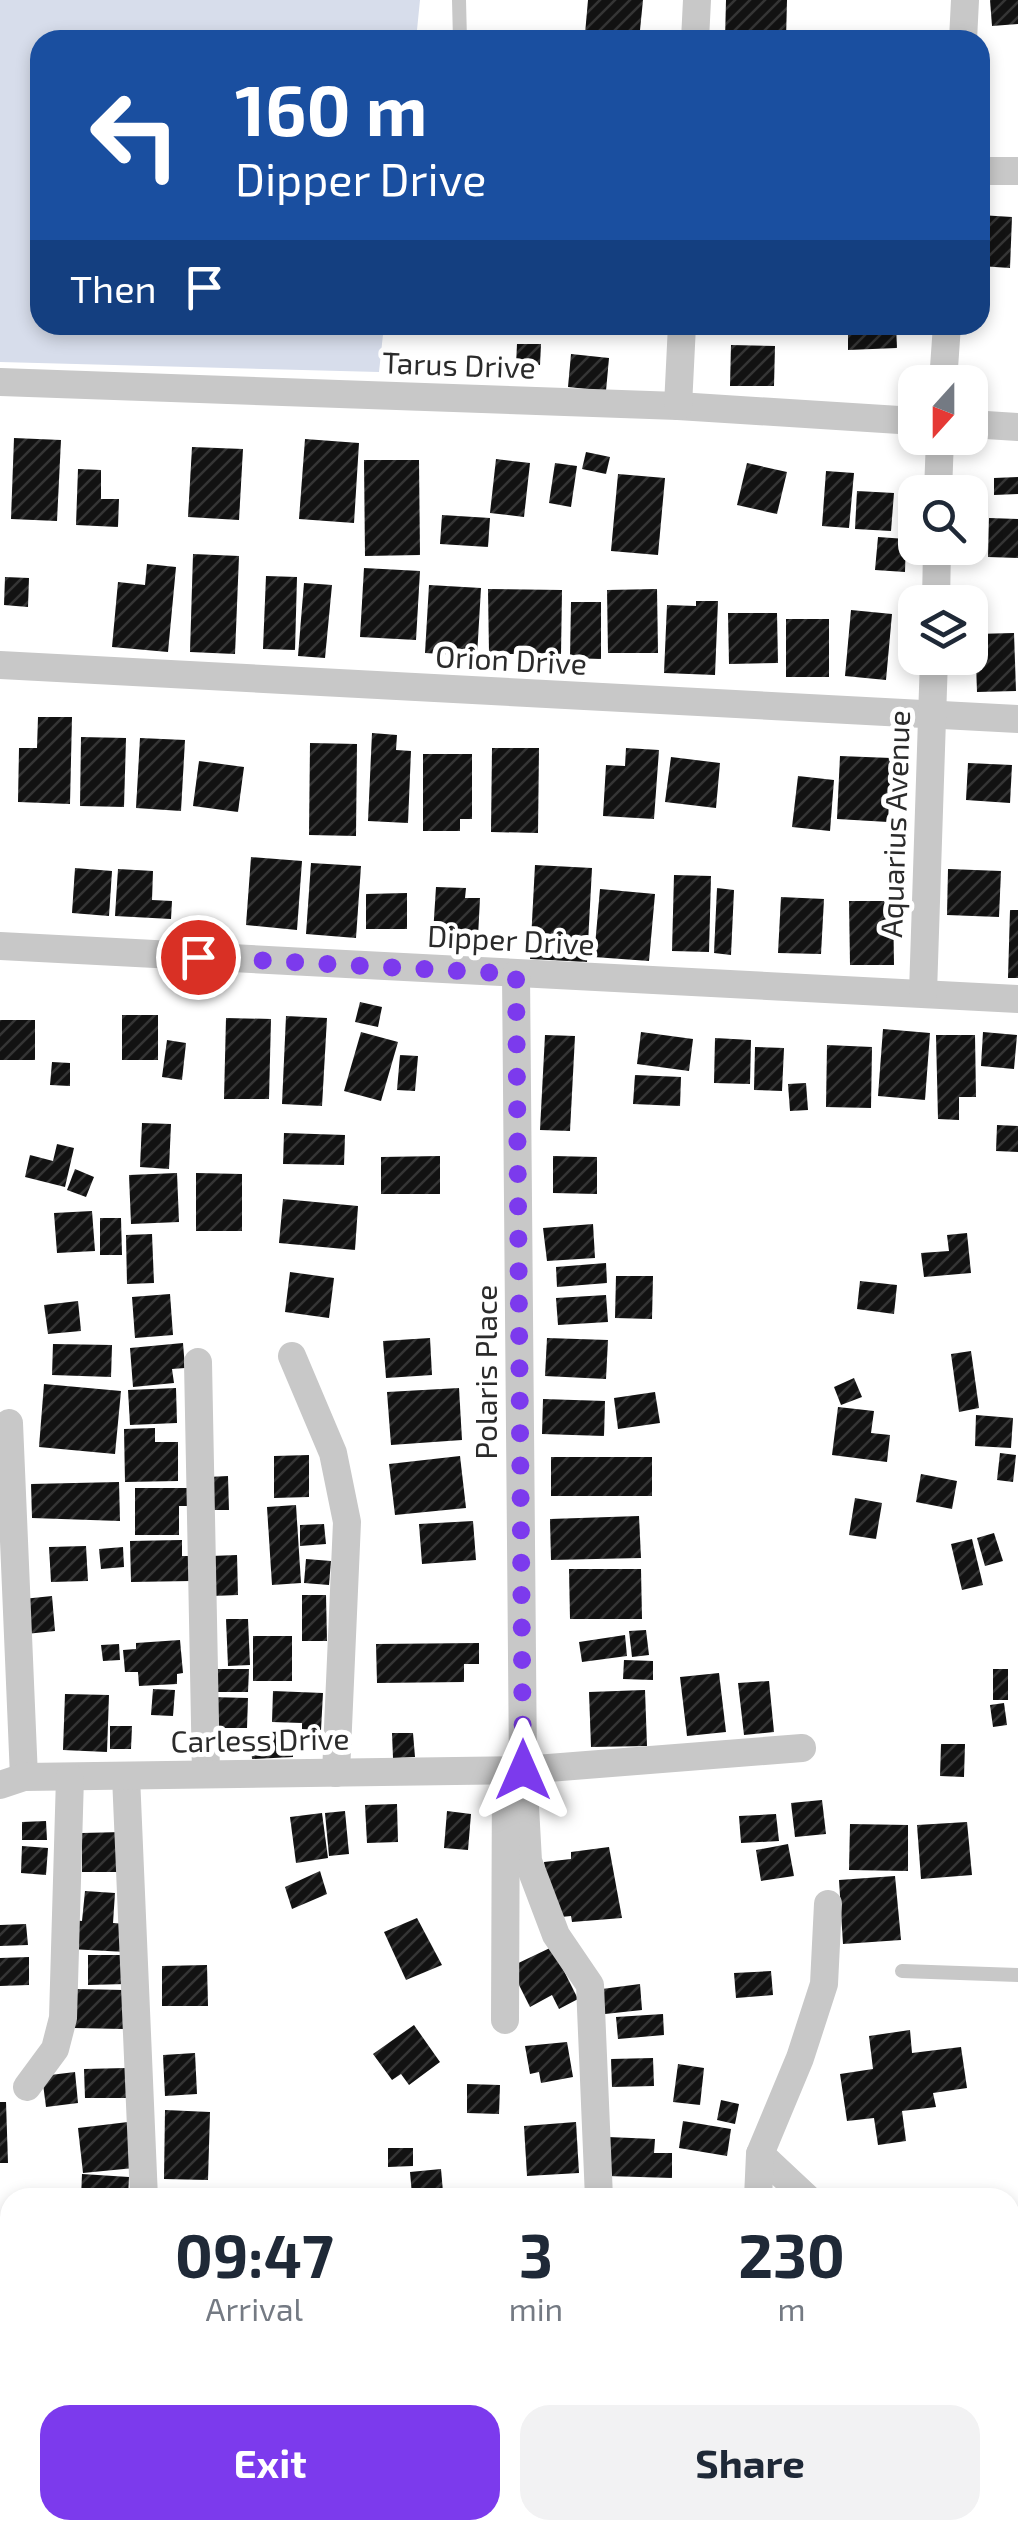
<!DOCTYPE html>
<html lang="en">
<head>
<meta charset="utf-8">
<style>
  :root { --surface:#fff; --page:#f2f2f3; --text:#1f2937; --muted:#747a83; --accent:#7c3aed }
  body { margin:0; font-family:"Exo 2",sans-serif; background:var(--page); color:var(--text); height:100vh; display:flex; flex-direction:column; font-size:38px; white-space:nowrap }
  * { box-sizing:border-box; margin:0 }
  p { font-size:32px; color:var(--muted) }
  .icon { flex:none; width:55px; height:55px; fill:none; stroke:currentColor; stroke-width:2; stroke-linecap:round; stroke-linejoin:round }
  .map { position:relative; flex:1; overflow:hidden }
  .sheet { position:absolute; left:0px; top:2188px; width:1020px; height:352px; display:flex; flex-direction:column; background:var(--surface); border-radius:30px 30px 0 0; box-shadow:0 5px 15px #0003 }
  .sheet>* { flex:none }
  .guide { position:absolute; left:30px; top:30px; width:960px; height:305px; border-radius:30px; box-shadow:0 5px 15px #0003; background:#1a4fa0; color:#fff; overflow:hidden }
  .needle { width:65px; rotate:201deg }
  .buttons { position:absolute; left:898px; top:365px; display:grid; gap:20px }
  .buttons a { display:grid; place-items:center; width:90px; height:90px; border-radius:20px; background:var(--surface); box-shadow:0 5px 15px #0003; font-size:50px }
  .pin { position:absolute; display:grid; place-items:center; width:85px; height:85px; color:#fff; margin:-42px; border:5px solid #fff; border-radius:50%; box-shadow:0 2px 10px #0007 }
  .me { position:absolute; width:110px; margin:-55px; rotate:0deg; stroke-linejoin:round; filter:drop-shadow(0 0 8px #0008) }
  .turn { display:flex; align-items:center; gap:35px; height:210px; padding:0 40px; font-size:45px }
  .turn .icon { width:130px; height:130px; stroke-width:2.5 }
  .turn b { display:block; font-size:70px; line-height:85px }
  .then { display:flex; align-items:center; height:95px; padding:0 40px; background:#0003; gap:20px; font-size:38px }
  .eta { display:flex; justify-content:space-evenly; align-items:center; height:170px; text-align:center }
  .eta b { font-size:60px; font-weight:700; line-height:70px }
  .cta { display:flex; gap:20px; margin-top:auto; padding:20px 40px }
  .cta a { flex:1; height:115px; border-radius:30px; background:var(--accent); color:#fff; font-size:40px; font-weight:700; line-height:115px; text-align:center }
  .cta a+a { background:var(--page); color:var(--text) }
  .map>svg:first-child { display:block }
  .pitch { fill:#d7ddeb }
  .building { fill:url(#building-hatch) }
  .lines { fill:none; stroke-linecap:round; stroke-linejoin:round }
  .service { stroke:#c8c8c8; stroke-width:14 }
  .minor { stroke:#c8c8c8; stroke-width:28 }
  .route { stroke:#7c3aed; stroke-width:18; stroke-dasharray:0 32.4 }
  .labels { text-anchor:middle; stroke-width:10; stroke-linejoin:round; paint-order:stroke }
  .street-label { font-size:30px; fill:#2b2b2b; stroke:#fff }
</style>
</head>
<body>
<div class="map">
<svg width="1018" height="2539" viewBox="0 0 1018 2539">
  <defs>
    <pattern id="building-hatch" width="6" height="6" patternUnits="userSpaceOnUse" patternTransform="scale(2.5)"><rect width="6" height="6" fill="#121212"/><path d="M-1 1l2-2M0 6l6-6M5 7l2-2" fill="none" stroke="#353535"/></pattern>
  </defs>
  <rect width="100%" height="100%" fill="#fff"/>
  <path class="pitch" d="M0 0H420L416 40H40V325H384L379 372 0 362Z"/>
  <g class="building">
    <path d="M588 0H643L639 40 585 34Z"/>
    <path d="M726 0H787L786 40H725Z"/>
    <path d="M990 0H1018V24L992 26Z"/>
    <path d="M980 215 1012 217 1010 268 980 266Z"/>
    <path d="M848 325H896L897 348 848 350Z"/>
    <path d="M517 344H541L540 365H516Z"/>
    <path d="M731 345 775 346 774 386H730Z"/>
    <path d="M571 354 609 358 606 391 568 387Z"/>
    <path d="M14 438 61 440 57 521 11 519Z"/>
    <path d="M305 439 359 443 354 523 299 519Z"/>
    <path d="M192 447 243 449 239 520 188 517Z"/>
    <path d="M586 452 610 457 606 474 582 469Z"/>
    <path d="M496 459 530 463 524 517 490 513Z"/>
    <path d="M364 460H419L420 555 365 556Z"/>
    <path d="M555 463 577 466 571 507 549 503Z"/>
    <path d="M747 463 787 472 777 514 737 505Z"/>
    <path d="M78 469 101 470V499H119L118 527 76 525Z"/>
    <path d="M826 471 854 473 849 528 822 526Z"/>
    <path d="M618 474 665 478 658 555 611 551Z"/>
    <path d="M1018 477V494L994 495V478Z"/>
    <path d="M857 491 894 493 891 531 855 529Z"/>
    <path d="M442 515 490 518 488 547 440 544Z"/>
    <path d="M989 518 1018 519V558L988 557Z"/>
    <path d="M878 537 906 539 905 572 875 570Z"/>
    <path d="M193 554 239 556 235 654 190 652Z"/>
    <path d="M147 564 176 567 168 652 112 647 118 582 145 585Z"/>
    <path d="M364 568 420 571 416 640 360 637Z"/>
    <path d="M266 576 297 577 295 650 263 649Z"/>
    <path d="M5 577 29 578 28 607 4 605Z"/>
    <path d="M304 583 332 585 325 658 298 656Z"/>
    <path d="M429 585 481 588 477 656 425 653Z"/>
    <path d="M488 589 562 590 561 654H489Z"/>
    <path d="M657 589 658 653H608L607 590Z"/>
    <path d="M696 601H718L715 675 664 673 667 605 696 606Z"/>
    <path d="M571 602H601V659L570 658Z"/>
    <path d="M851 610 892 614 886 680 845 676Z"/>
    <path d="M728 613H777L778 663 729 664Z"/>
    <rect x="786" y="619" width="43" height="58"/>
    <path d="M1014 633 1016 691 977 692 975 634Z"/>
    <path d="M38 717H72L70 804 18 802 19 748H37Z"/>
    <path d="M372 733 397 735 396 750 411 751 408 823 368 821Z"/>
    <path d="M81 737 126 738 124 807 80 806Z"/>
    <path d="M140 738 185 740 181 811 136 808Z"/>
    <path d="M310 743 357 744 356 836 309 835Z"/>
    <path d="M492 748H539L538 833 491 832Z"/>
    <path d="M626 748 659 750 654 819 603 816 606 765 625 766Z"/>
    <path d="M423 754H472V819H460V831H423Z"/>
    <path d="M840 756 891 758 888 822 837 819Z"/>
    <path d="M671 757 720 763 716 808 665 802Z"/>
    <path d="M199 761 244 767 238 812 193 806Z"/>
    <path d="M968 763 1012 765 1010 803 966 800Z"/>
    <path d="M798 776 834 780 830 831 792 827Z"/>
    <path d="M251 857 302 861 297 930 246 925Z"/>
    <path d="M311 863 361 866 356 938 306 934Z"/>
    <path d="M535 865 592 868 587 962 530 959Z"/>
    <path d="M75 868 112 871 109 916 72 913Z"/>
    <path d="M118 869 153 871 152 900 172 901 171 919 115 916Z"/>
    <path d="M948 869 1001 871 999 917 947 915Z"/>
    <path d="M674 875 711 876 709 952 672 951Z"/>
    <path d="M436 887 466 888 465 898H480L478 937 433 934Z"/>
    <path d="M717 888 734 890 731 955 714 953Z"/>
    <path d="M600 889 655 894 649 961 594 957Z"/>
    <path d="M407 893V929H366V894Z"/>
    <path d="M781 897 824 899 821 954 778 953Z"/>
    <path d="M849 901H893L894 965H850Z"/>
    <path d="M1010 910H1018V978H1008Z"/>
    <path d="M360 1002 382 1007 378 1027 355 1022Z"/>
    <rect x="122" y="1015" width="36" height="45"/>
    <path d="M286 1016 327 1018 322 1106 282 1104Z"/>
    <path d="M226 1018 271 1019 269 1099H224Z"/>
    <rect x="0" y="1020" width="35" height="40"/>
    <path d="M883 1029 930 1033 925 1100 878 1096Z"/>
    <path d="M361 1032 398 1042 381 1101 344 1091Z"/>
    <path d="M641 1032 693 1039 689 1071 637 1064Z"/>
    <path d="M983 1032 1017 1035 1014 1069 981 1066Z"/>
    <path d="M545 1035 575 1036 570 1131 540 1130Z"/>
    <path d="M936 1035H975L976 1097H959V1120L938 1119Z"/>
    <path d="M715 1038 751 1040 750 1084 714 1083Z"/>
    <path d="M167 1040 186 1043 182 1080 162 1077Z"/>
    <path d="M827 1045 872 1047 871 1108 826 1107Z"/>
    <path d="M755 1047 784 1048 782 1091 754 1090Z"/>
    <path d="M400 1055 418 1056 415 1091 397 1090Z"/>
    <path d="M52 1062 70 1063V1086L50 1085Z"/>
    <path d="M635 1075 681 1077 680 1106 633 1104Z"/>
    <path d="M806 1083 808 1110 790 1111 788 1084Z"/>
    <path d="M142 1123 171 1124 169 1169 140 1167Z"/>
    <path d="M997 1125 1018 1126V1152L996 1151Z"/>
    <path d="M284 1133 345 1135 344 1165 283 1164Z"/>
    <path d="M57 1144 74 1148 65 1187 25 1177 30 1155 53 1161Z"/>
    <path d="M440 1156V1194H381V1157Z"/>
    <path d="M553 1156 597 1157V1194L553 1193Z"/>
    <path d="M75 1169 94 1177 86 1197 67 1190Z"/>
    <path d="M177 1173 179 1222 131 1224 129 1175Z"/>
    <path d="M196 1173 242 1174V1231H196Z"/>
    <path d="M283 1199 358 1206 355 1250 279 1243Z"/>
    <path d="M92 1211 95 1251 57 1253 54 1213Z"/>
    <path d="M100 1218H121L122 1255H100Z"/>
    <path d="M593 1224 595 1258 547 1261 543 1228Z"/>
    <path d="M967 1233 971 1273 924 1277 921 1253 949 1251 947 1235Z"/>
    <path d="M152 1234 154 1283 127 1284 126 1235Z"/>
    <path d="M606 1263 607 1283 557 1287 556 1267Z"/>
    <path d="M290 1272 334 1278 329 1318 285 1312Z"/>
    <path d="M616 1276H653L652 1319 615 1318Z"/>
    <path d="M860 1281 897 1285 894 1314 857 1309Z"/>
    <path d="M170 1294 173 1335 135 1338 132 1297Z"/>
    <path d="M606 1295 608 1322 558 1325 556 1298Z"/>
    <path d="M78 1301 81 1331 48 1334 44 1305Z"/>
    <path d="M430 1338 432 1375 386 1378 383 1341Z"/>
    <path d="M547 1338 608 1340 606 1379 545 1376Z"/>
    <path d="M183 1343 185 1368 172 1369 174 1383 133 1387 130 1348Z"/>
    <path d="M53 1344 112 1345 111 1377 52 1375Z"/>
    <path d="M971 1351 979 1408 959 1412 951 1354Z"/>
    <path d="M854 1378 862 1397 841 1405 834 1387Z"/>
    <path d="M44 1384 121 1391 115 1454 39 1447Z"/>
    <path d="M176 1388 177 1423 130 1425 128 1390Z"/>
    <path d="M459 1388 462 1440 391 1445 387 1392Z"/>
    <path d="M655 1392 660 1423 618 1429 614 1398Z"/>
    <path d="M543 1399 605 1401 604 1436 542 1434Z"/>
    <path d="M838 1407 874 1411 871 1433 890 1435 887 1462 832 1455Z"/>
    <path d="M976 1415 1013 1418 1011 1448 975 1446Z"/>
    <path d="M155 1428V1442H178V1481L125 1482 124 1429Z"/>
    <path d="M1000 1453 1016 1455 1013 1482 997 1480Z"/>
    <path d="M309 1455V1497L274 1498V1456Z"/>
    <path d="M460 1456 466 1508 395 1515 389 1464Z"/>
    <rect x="551" y="1457" width="101" height="39"/>
    <path d="M921 1474 957 1481 952 1509 916 1502Z"/>
    <path d="M228 1476 229 1510H209L208 1477Z"/>
    <path d="M119 1482 120 1521 32 1518 31 1484Z"/>
    <path d="M135 1488H191V1506H179V1535H135Z"/>
    <path d="M855 1498 882 1503 876 1539 849 1535Z"/>
    <path d="M296 1505 301 1583 272 1585 267 1507Z"/>
    <path d="M639 1516 641 1558 551 1560 550 1519Z"/>
    <path d="M473 1521 476 1560 422 1564 419 1524Z"/>
    <path d="M324 1524 326 1544 300 1546V1525Z"/>
    <path d="M994 1533 1003 1561 985 1566 977 1538Z"/>
    <path d="M972 1539 983 1585 962 1590 951 1544Z"/>
    <path d="M182 1540V1556H191V1581L131 1582 130 1541Z"/>
    <path d="M86 1546 88 1581 51 1582 49 1547Z"/>
    <path d="M123 1547 124 1567 101 1569 99 1549Z"/>
    <path d="M237 1555 238 1595 212 1596 211 1556Z"/>
    <path d="M306 1559 331 1561 329 1585 304 1583Z"/>
    <path d="M569 1569H641L642 1619H570Z"/>
    <path d="M302 1595H326L327 1641H302Z"/>
    <path d="M52 1596 55 1631 26 1634 23 1599Z"/>
    <path d="M226 1619H248L250 1665 228 1666Z"/>
    <path d="M646 1630 649 1655 632 1657 629 1631Z"/>
    <path d="M625 1635 627 1656 582 1662 579 1642Z"/>
    <rect x="253" y="1636" width="39" height="45"/>
    <path d="M180 1640 183 1673 177 1674V1684L139 1686 138 1672H125L123 1650 136 1649V1643Z"/>
    <path d="M479 1643V1664H464V1682L377 1683 376 1644Z"/>
    <path d="M119 1644 120 1660 103 1661 101 1645Z"/>
    <path d="M624 1660 653 1661V1680L623 1679Z"/>
    <path d="M211 1669H249L248 1692H211Z"/>
    <rect x="993" y="1669" width="15" height="31"/>
    <path d="M719 1673 726 1732 687 1736 680 1677Z"/>
    <path d="M769 1681 774 1732 744 1735 738 1683Z"/>
    <path d="M153 1689 175 1690 173 1716 151 1715Z"/>
    <path d="M645 1690 647 1746 591 1747 589 1692Z"/>
    <path d="M273 1691 323 1693 321 1730 302 1729V1723L272 1722Z"/>
    <path d="M65 1694 109 1695 107 1752 63 1750Z"/>
    <path d="M211 1697 248 1698 247 1728H212Z"/>
    <path d="M1004 1703 1007 1725 993 1727 990 1705Z"/>
    <path d="M110 1726H132L131 1749H110Z"/>
    <path d="M292 1731 293 1757 252 1759 250 1733Z"/>
    <path d="M392 1733H413L415 1757 393 1758Z"/>
    <path d="M941 1744H965L964 1777 940 1776Z"/>
    <path d="M822 1800 826 1834 795 1837 791 1803Z"/>
    <path d="M397 1804 398 1842 367 1843 365 1805Z"/>
    <path d="M345 1811 349 1854 329 1856 325 1813Z"/>
    <path d="M447 1811 471 1814 468 1850 444 1848Z"/>
    <path d="M322 1813 328 1858 296 1863 290 1817Z"/>
    <path d="M776 1814 779 1841 741 1843 739 1816Z"/>
    <path d="M46 1821 47 1840H22V1822Z"/>
    <path d="M967 1822 972 1875 921 1879 917 1825Z"/>
    <path d="M850 1824 908 1825V1871L849 1870Z"/>
    <path d="M123 1832 124 1872H82V1833Z"/>
    <path d="M788 1844 794 1876 761 1881 756 1850Z"/>
    <path d="M22 1846 48 1848 46 1875 21 1873Z"/>
    <path d="M609 1847 622 1918 572 1922 571 1916 551 1918 544 1862 571 1859V1852Z"/>
    <path d="M320 1871 327 1894 292 1909 285 1887Z"/>
    <path d="M895 1876 901 1940 843 1944 839 1880Z"/>
    <path d="M85 1891 115 1893 113 1923 128 1924 126 1952 70 1949 72 1920 82 1921Z"/>
    <path d="M417 1918 442 1965 406 1980 384 1932Z"/>
    <path d="M26 1924 28 1945 0 1946V1925Z"/>
    <path d="M552 1947 578 1999 559 2009 552 1995 530 2007 510 1967Z"/>
    <path d="M88 1955H126V1984L88 1985Z"/>
    <path d="M29 1957V1985L0 1986V1958Z"/>
    <path d="M207 1965 208 2006H162V1966Z"/>
    <path d="M771 1971 773 1995 736 1998 734 1973Z"/>
    <path d="M640 1984 642 2010 605 2014 602 1989Z"/>
    <path d="M74 1989 124 1990V2029L73 2028Z"/>
    <path d="M663 2014 664 2035 618 2039 616 2017Z"/>
    <path d="M414 2025 440 2062 409 2085 401 2074 392 2080 373 2054Z"/>
    <path d="M910 2030 912 2053 961 2047 967 2088 933 2093 936 2107 902 2111 906 2141 878 2145 874 2118 847 2121 840 2074 873 2069 869 2036Z"/>
    <path d="M567 2042 573 2077 541 2083 539 2072 530 2074 525 2046Z"/>
    <path d="M195 2053 197 2094 165 2096 163 2055Z"/>
    <path d="M653 2058 654 2086 612 2087 611 2059Z"/>
    <path d="M678 2064 704 2068 700 2105 673 2102Z"/>
    <path d="M126 2068V2098H85L84 2069Z"/>
    <path d="M75 2072 78 2103 46 2107 42 2076Z"/>
    <path d="M467 2084 500 2085 499 2114 467 2113Z"/>
    <path d="M721 2100 739 2104 735 2124 717 2120Z"/>
    <path d="M0 2102H6L8 2163H0Z"/>
    <path d="M165 2110 210 2112 208 2180 164 2179Z"/>
    <path d="M683 2121 731 2129 727 2156 679 2148Z"/>
    <path d="M128 2122 134 2168 83 2173 78 2128Z"/>
    <path d="M576 2122 579 2173 527 2176 524 2126Z"/>
    <path d="M608 2137 655 2139 654 2153H672V2178L607 2176Z"/>
    <path d="M388 2148H413V2166L388 2167Z"/>
    <path d="M441 2169 443 2192 412 2195 410 2172Z"/>
    <path d="M82 2174 129 2177 128 2198H81Z"/>
    <path d="M579 2189V2198H549V2190Z"/>
    <path d="M4 2324 10 2325V2355H2Z"/>
    <path d="M0 2393 10 2395V2453L0 2451Z"/>
    <path d="M109 2532 150 2534V2539H108Z"/>
  </g>
  <g class="lines">
    <g class="service">
      <path d="M459 0 460 40"/>
      <path d="M902 1971 1018 1975"/>
    </g>
    <g class="minor">
      <path d="M695 40 697 0"/>
      <path d="M963 40 965 0"/>
      <path d="M980 171H1018"/>
      <path d="M0 382 678 406 915 421"/>
      <path d="M943 382 947 325"/>
      <path d="M678 406 682 325"/>
      <path d="M970 424 1018 427"/>
      <path d="M938 492 940 438"/>
      <path d="M936 602 937 548"/>
      <path d="M0 665 1018 719"/>
      <path d="M0 946 1018 999"/>
      <path d="M516 974 523 1770 528 1861 556 1935 590 1985 599 2198"/>
      <path d="M923 993 934 658"/>
      <path d="M292 1356 333 1453 347 1522 336 1773"/>
      <path d="M198 1362 206 1774"/>
      <path d="M9 1423 24 1777"/>
      <path d="M126 1776 144 2198"/>
      <path d="M0 1785 24 1777 523 1770 802 1748"/>
      <path d="M505 2020 506 1772"/>
      <path d="M27 2087 55 2049 63 2018 70 1777"/>
      <path d="M760 2154 807 2198"/>
      <path d="M758 2198 760 2154 800 2058 824 1984 828 1904"/>
      <path d="M0 2488H10"/>
      <path d="M289 2530V2539"/>
      <path d="M733 2530 734 2539"/>
    </g>
  </g>
  <g class="lines">
    <path class="route" d="M198 957 516 974 523 1770"/>
  </g>
  <g class="labels">
    <g class="street-label">
      <text transform="translate(459 366) rotate(2)" y="10">Tarus Drive</text>
      <text transform="translate(511 661) rotate(3)" y="10">Orion Drive</text>
      <text transform="translate(896 824) rotate(-88)" y="10">Aquarius Avenue</text>
      <text transform="translate(511 941) rotate(3)" y="10">Dipper Drive</text>
      <text transform="translate(487 1372) rotate(-90)" y="10">Polaris Place</text>
      <text transform="translate(260 1741) rotate(-1)" y="10">Carless Drive</text>
    </g>
  </g>
</svg>
<div class="buttons">
<a><svg class="needle" viewBox="-14 -14 28 28"><path d="M0-13l5 13h-10z" fill="#e53935"/><path d="M0 13l5-13h-10z" fill="#747a83"/></svg></a>
<a><svg class="icon" aria-label="search" viewBox="0 0 24 24"><circle cx="10" cy="10" r="6"/><path d="M15 15l6 6"/></svg></a>
<a><svg class="icon" aria-label="layers" viewBox="0 0 24 24"><path d="M12 4l9 5-9 5-9-5zM3 14l9 5 9-5"/></svg></a>
</div>
<div class="pin" style="left:198px;top:957px;background:#d93025"><svg class="icon" aria-label="arrive" viewBox="0 0 24 24"><path d="M6 21V4h12l-3 4 3 4H6"/></svg></div>
<svg class="me" style="left:523px;top:1770px" viewBox="-20 -20 40 40"><path d="M0-17L14 15 0 8-14 15z" fill="#7c3aed" stroke="#fff" stroke-width="4"/></svg>
<div class="guide">
<div class="turn"><svg class="icon" aria-label="left" viewBox="0 0 24 24"><path d="M17 20v-9H6M10 6l-5 5 5 5"/></svg><div><b>160 m</b>Dipper Drive</div></div>
<div class="then">Then<svg class="icon" aria-label="arrive" viewBox="0 0 24 24"><path d="M6 21V4h12l-3 4 3 4H6"/></svg></div>
</div>
<section class="sheet">
<div class="eta">
<div><b>09:47</b><p>Arrival</p></div>
<div><b>3</b><p>min</p></div>
<div><b>230</b><p>m</p></div>
</div>
<div class="cta"><a>Exit</a><a>Share</a></div>
</section>
</div>
</body>
</html>
